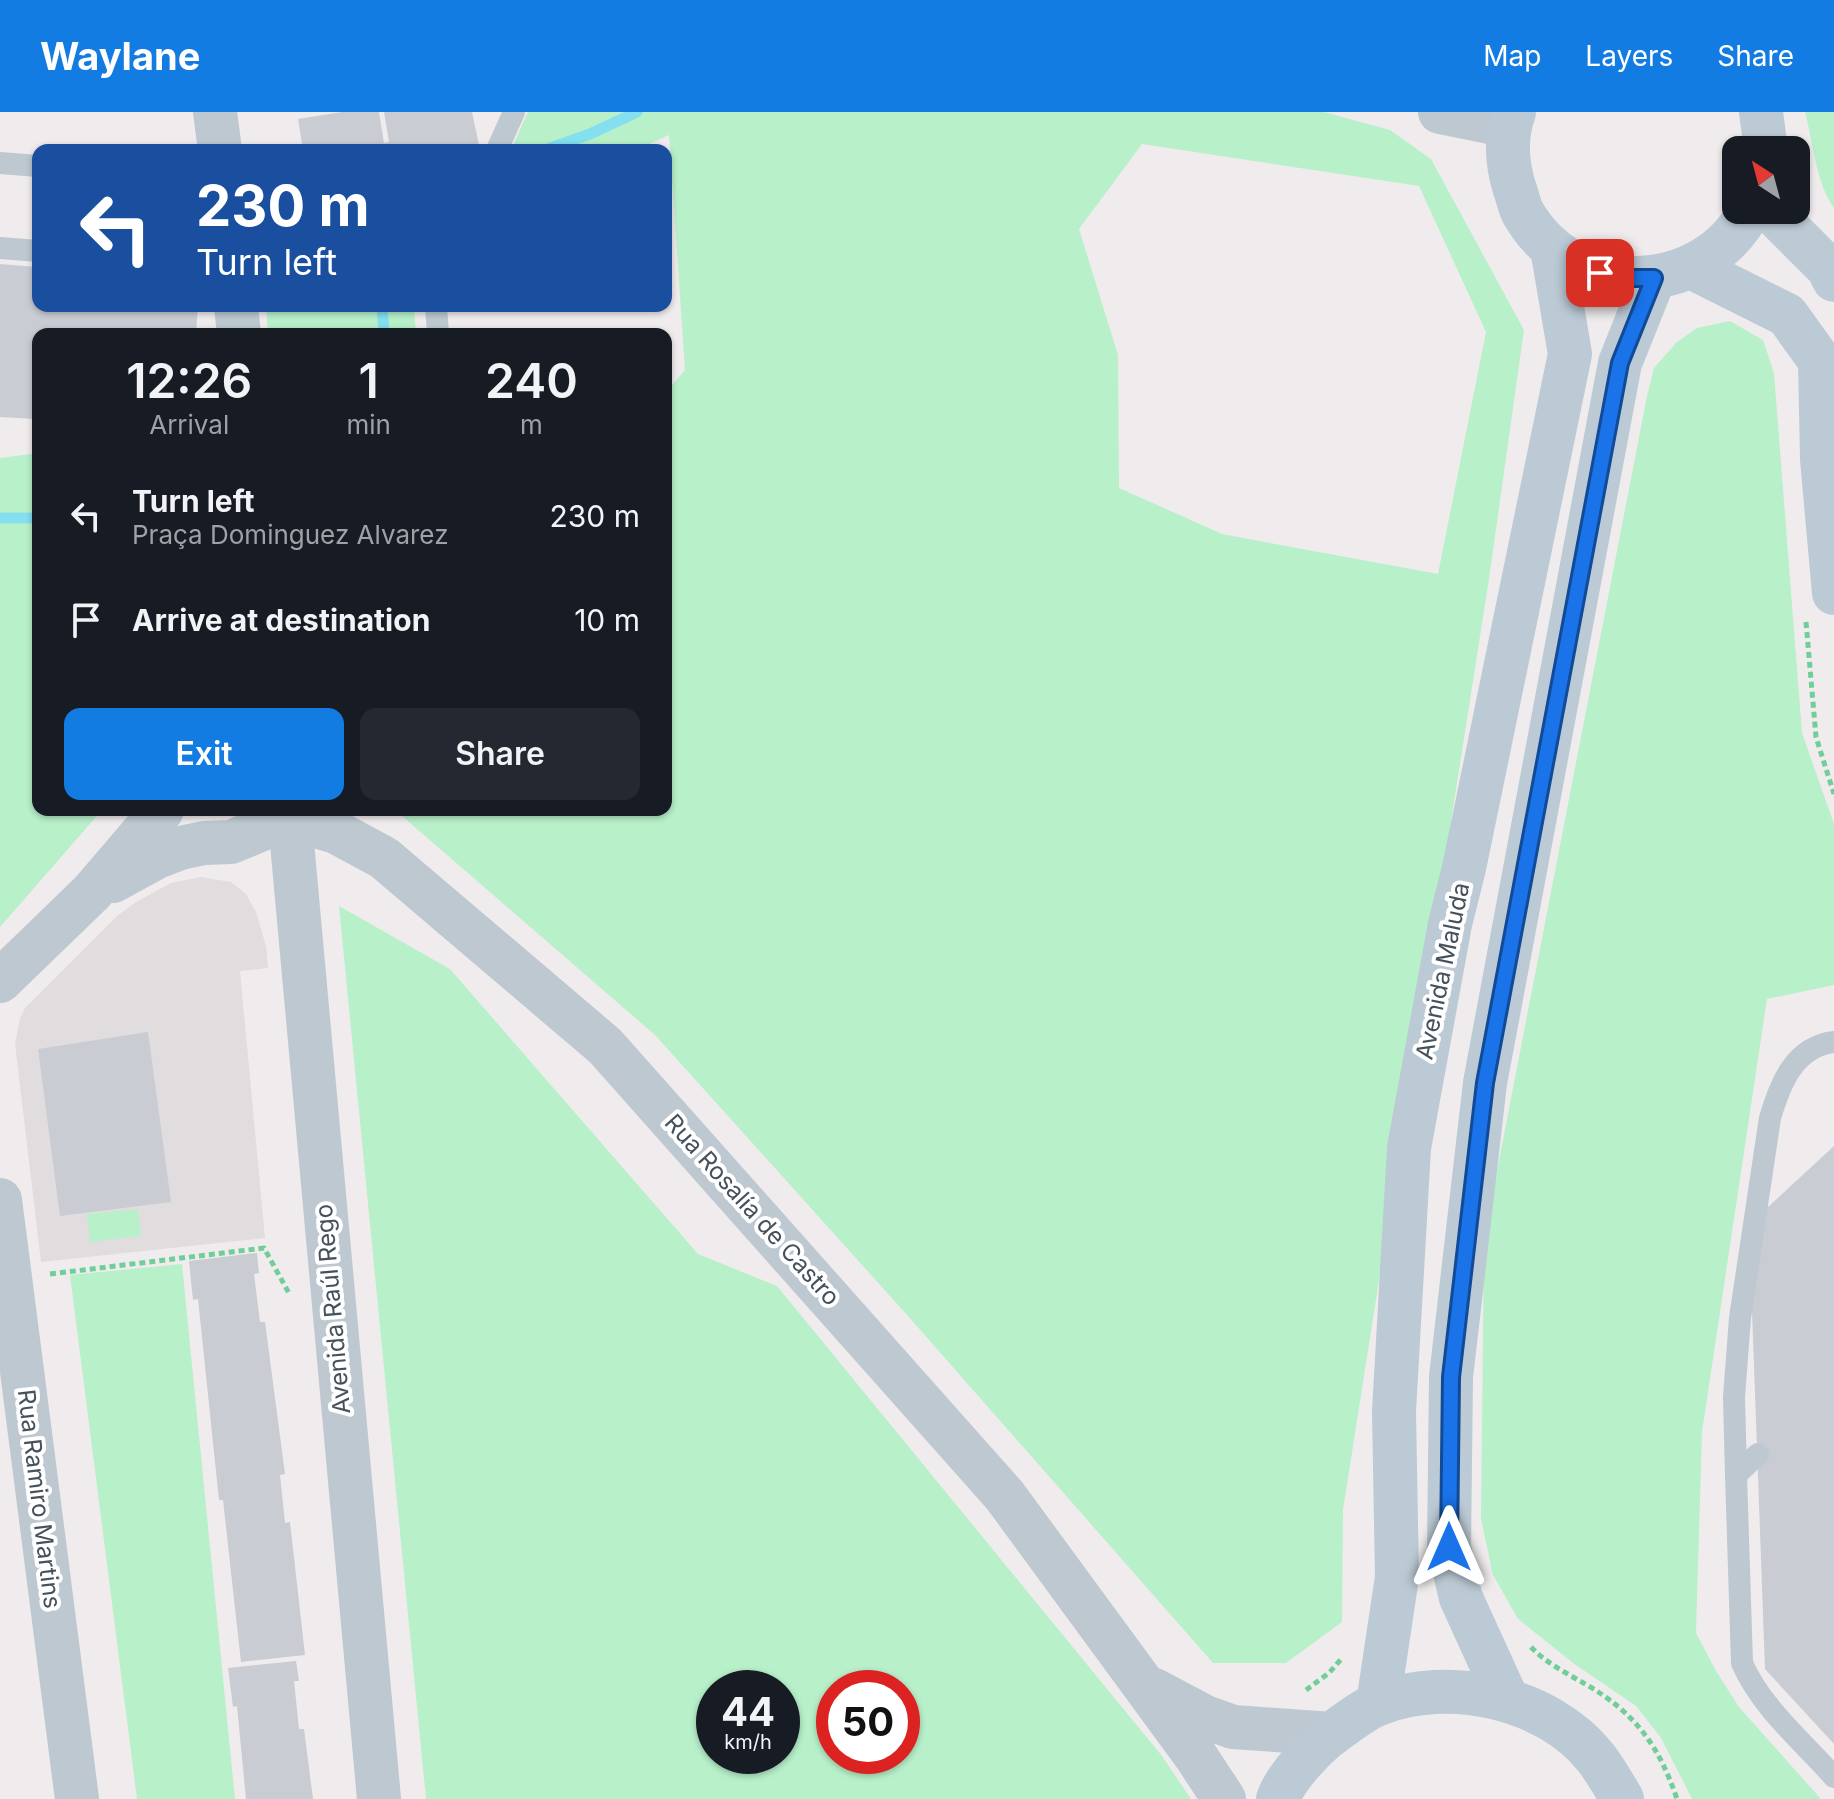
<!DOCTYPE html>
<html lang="en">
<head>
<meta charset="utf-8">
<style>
  :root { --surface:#171b24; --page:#242831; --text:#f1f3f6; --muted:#9ea1a6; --accent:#137ce3 }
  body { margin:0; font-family:Inter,sans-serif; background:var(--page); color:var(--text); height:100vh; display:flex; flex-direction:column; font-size:30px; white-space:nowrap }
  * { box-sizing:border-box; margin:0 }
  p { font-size:26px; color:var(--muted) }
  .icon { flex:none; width:44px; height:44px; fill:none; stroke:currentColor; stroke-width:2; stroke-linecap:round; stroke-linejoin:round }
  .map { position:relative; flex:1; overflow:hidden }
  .drawer { position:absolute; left:32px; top:216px; width:640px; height:488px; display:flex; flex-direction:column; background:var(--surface); border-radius:16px; box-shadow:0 2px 6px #0004 }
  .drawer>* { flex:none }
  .guide { position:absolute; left:32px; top:32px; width:640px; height:168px; border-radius:16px; box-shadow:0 2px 6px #0004; background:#1a4fa0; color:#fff; overflow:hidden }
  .needle { width:52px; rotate:324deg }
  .buttons { position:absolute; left:1722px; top:24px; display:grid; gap:16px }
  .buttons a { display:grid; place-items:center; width:88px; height:88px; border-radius:16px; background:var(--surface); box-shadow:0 2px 6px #0004; font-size:40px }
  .speed { position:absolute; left:696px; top:1558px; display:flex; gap:16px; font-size:40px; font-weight:700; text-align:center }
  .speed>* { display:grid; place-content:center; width:104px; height:104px; border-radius:50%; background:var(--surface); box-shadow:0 2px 6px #0004; line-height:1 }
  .speed small { font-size:20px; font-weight:400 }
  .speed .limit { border:12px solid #d22; background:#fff; color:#111 }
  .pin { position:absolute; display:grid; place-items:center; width:68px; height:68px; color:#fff; margin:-34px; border-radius:16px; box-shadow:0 4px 12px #0006 }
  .me { position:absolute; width:88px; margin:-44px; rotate:0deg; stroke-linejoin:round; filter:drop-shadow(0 0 6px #0008) }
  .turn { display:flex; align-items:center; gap:28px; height:168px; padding:0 32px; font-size:36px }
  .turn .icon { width:104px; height:104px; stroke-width:2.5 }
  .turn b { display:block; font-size:56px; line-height:68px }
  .eta { display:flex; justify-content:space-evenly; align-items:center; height:136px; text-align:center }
  .eta b { font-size:48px; font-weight:600; line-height:56px }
  .action { display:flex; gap:16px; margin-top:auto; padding:16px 32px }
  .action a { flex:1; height:92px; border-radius:16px; background:var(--accent); color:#fff; font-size:32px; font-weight:600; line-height:92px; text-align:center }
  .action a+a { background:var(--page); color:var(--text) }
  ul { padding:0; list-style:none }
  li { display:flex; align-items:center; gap:24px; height:104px; padding:0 32px }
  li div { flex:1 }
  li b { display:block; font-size:30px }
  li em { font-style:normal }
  header { display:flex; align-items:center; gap:48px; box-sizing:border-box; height:112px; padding:0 40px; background:var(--accent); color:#fff }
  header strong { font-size:38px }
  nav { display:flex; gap:44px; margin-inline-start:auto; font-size:28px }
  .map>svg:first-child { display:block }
  .education { fill:#e1dddf }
  .green { fill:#b8f0ca; fill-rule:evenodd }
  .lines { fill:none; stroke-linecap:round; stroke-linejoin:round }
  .stream { stroke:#84dfee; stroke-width:11 }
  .building { fill:#c9ccd2 }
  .path { stroke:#70ce99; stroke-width:5; stroke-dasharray:6 4; stroke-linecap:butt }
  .lane { stroke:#bdc8d0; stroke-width:22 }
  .street { stroke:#bdc8d0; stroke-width:44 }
  .secondary { stroke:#bccad5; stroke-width:44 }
  .route-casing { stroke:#114b97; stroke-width:20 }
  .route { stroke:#1a73e8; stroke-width:14 }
  .labels { text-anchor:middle; stroke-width:8; stroke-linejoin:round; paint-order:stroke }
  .street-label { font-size:24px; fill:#45525b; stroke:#fff }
</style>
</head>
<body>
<header>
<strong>Waylane</strong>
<nav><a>Map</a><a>Layers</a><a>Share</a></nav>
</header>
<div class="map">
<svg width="1834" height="1687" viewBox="0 0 1834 1687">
  <rect width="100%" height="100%" fill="#f0eced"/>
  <path class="education" d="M201 765 231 770 246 782 256 800 266 834 268 856 240 859 265 1126 41 1150 15 932 20 906 25 896 117 804 136 790 171 771Z"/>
  <g class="green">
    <path d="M528 0H1324L1390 18 1431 47 1524 218 1489 467 1343 1398 1342 1510 1286 1551H1213L908 1204 655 923 395 698H666V280L685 258 669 23 636 38H511ZM1142 32 1419 74 1486 220 1438 462 1222 422 1119 376 1118 243 1079 117Z"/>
    <path d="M1805 0H1834V96C1816 71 1813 30 1805 0Z"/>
    <path d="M266 194H414L416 222H268Z"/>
    <path d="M1730 209 1763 228 1774 261 1802 621 1834 712V873L1767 887 1702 1320 1696 1521 1716 1559 1739 1595 1821 1687H1692L1661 1626 1636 1594 1573 1551 1518 1507 1493 1463 1481 1407 1484 1126 1647 284 1654 256 1676 231 1697 216Z"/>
    <path d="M38 341V698H102L0 815V346Z"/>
    <path d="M339 794 450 857 698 1142 777 1174 1162 1644 1191 1687H426ZM714 1576H782V1644H714ZM834 1576H902V1644H834Z"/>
    <path d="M138 1097 141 1124 90 1130 87 1102Z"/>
    <path d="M182 1152 235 1687H137L70 1163Z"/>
  </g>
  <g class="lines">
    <g class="stream">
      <path d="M545 38 590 22 637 0"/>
      <path d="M382 194 384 222"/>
      <path d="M0 406H38"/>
    </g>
  </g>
  <g class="building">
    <path d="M342 0H379L384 31 389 30 384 0H472L480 38H303L298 7Z"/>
    <path d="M0 152 38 155V194H198L196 222H38L35 307 0 305Z"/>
    <path d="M148 920 171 1090 60 1104 38 937Z"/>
    <path d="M1834 1034V1632L1765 1557 1750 1144 1755 1107Z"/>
    <path d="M257 1141 259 1161 254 1162 260 1210H265L285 1362 280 1363 285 1411 290 1410 305 1543 241 1550 223 1388H219L198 1187 193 1188 189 1149Z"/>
    <path d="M296 1549 299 1569H294L299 1617H304L313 1687H246L237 1594 233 1595 228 1556Z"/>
  </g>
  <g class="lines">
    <g class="path">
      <path d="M1806 510 1816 625 1834 682"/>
      <path d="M50 1162 264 1136 290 1183"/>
      <path d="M1531 1535C1546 1551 1568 1562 1587 1573 1636 1602 1659 1634 1677 1687"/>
      <path d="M1306 1578 1329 1561 1343 1545"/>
    </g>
    <g class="lane">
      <path d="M497 38 514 0"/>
      <path d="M0 51 38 54"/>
      <path d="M0 136 38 139"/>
      <path d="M436 194 438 222"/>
      <path d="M1758 1342 1736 1363 1734 1285 1740 1206 1770 1006C1780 972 1794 935 1834 930"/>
      <path d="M1736 1363 1742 1551C1761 1595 1802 1629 1834 1665"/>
    </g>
    <g class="street">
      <path d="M215 0 220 38"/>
      <path d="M1440 0 1509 14"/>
      <path d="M236 194 239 222"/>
      <path d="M280 698 289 706 336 720 384 746 605 934 1005 1384 1195 1643 1224 1687"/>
      <path d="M289 698 379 1687"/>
      <path d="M113 769 157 745 180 736 204 731 231 730 289 706"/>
      <path d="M0 869 92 780 162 698"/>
      <path d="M0 1088 77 1687"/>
      <path d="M1154 1578 1205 1605 1233 1615 1332 1622"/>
    </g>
    <g class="secondary">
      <path d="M1514 0C1505 25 1507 53 1515 78 1518 85 1519 94 1523 101 1573 189 1703 187 1750 98"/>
      <path d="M1761 0 1766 38"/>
      <path d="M1770 98 1828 156 1834 168"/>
      <path d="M1691 155 1787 203 1820 249 1822 347 1834 481"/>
      <path d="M1507 1587 1461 1486 1449 1435 1451 1265 1485 971 1620 251 1654 166"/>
      <path d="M1378 1592 1397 1465 1394 1299 1409 1036 1450 812 1464 756 1570 242 1552 136"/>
      <path d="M1278 1687C1286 1664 1317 1632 1337 1618 1350 1609 1363 1598 1378 1592 1448 1564 1548 1585 1596 1646 1606 1659 1614 1673 1622 1687"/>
    </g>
  </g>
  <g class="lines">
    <defs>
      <path id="route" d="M1449 1435 1451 1265 1485 971 1620 251 1654 166H1618L1600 161"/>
    </defs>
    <use href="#route" class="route-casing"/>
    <use href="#route" class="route"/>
  </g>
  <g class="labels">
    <g class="street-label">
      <text transform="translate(1443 859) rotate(-78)" y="8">Avenida Maluda</text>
      <text transform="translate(752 1098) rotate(48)" y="8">Rua Rosalía de Castro</text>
      <text transform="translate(333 1197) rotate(-95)" y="8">Avenida Raúl Rego</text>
      <text transform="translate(39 1387) rotate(83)" y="8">Rua Ramiro Martins</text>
    </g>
  </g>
</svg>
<div class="buttons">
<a><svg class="needle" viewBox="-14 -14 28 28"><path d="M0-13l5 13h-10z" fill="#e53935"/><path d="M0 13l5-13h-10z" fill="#9ea1a6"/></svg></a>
</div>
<div class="speed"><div>44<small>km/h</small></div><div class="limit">50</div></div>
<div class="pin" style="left:1600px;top:161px;background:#d93025"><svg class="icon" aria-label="arrive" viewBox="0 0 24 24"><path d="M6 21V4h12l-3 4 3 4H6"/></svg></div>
<svg class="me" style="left:1449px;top:1435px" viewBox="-20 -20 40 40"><path d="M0-17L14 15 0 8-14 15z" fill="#1a73e8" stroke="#fff" stroke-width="4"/></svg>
<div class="guide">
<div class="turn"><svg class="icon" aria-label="left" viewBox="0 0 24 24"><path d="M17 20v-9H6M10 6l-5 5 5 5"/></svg><div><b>230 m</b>Turn left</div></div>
</div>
<section class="drawer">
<div class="eta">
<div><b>12:26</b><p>Arrival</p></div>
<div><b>1</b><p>min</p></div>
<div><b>240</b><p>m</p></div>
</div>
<ul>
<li><svg class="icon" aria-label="left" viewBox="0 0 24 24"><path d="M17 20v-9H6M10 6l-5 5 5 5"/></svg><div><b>Turn left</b><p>Praça Dominguez Alvarez</p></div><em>230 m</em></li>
<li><svg class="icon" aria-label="arrive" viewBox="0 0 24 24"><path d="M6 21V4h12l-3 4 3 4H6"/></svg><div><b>Arrive at destination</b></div><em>10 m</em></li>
</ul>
<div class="action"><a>Exit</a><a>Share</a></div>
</section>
</div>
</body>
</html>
